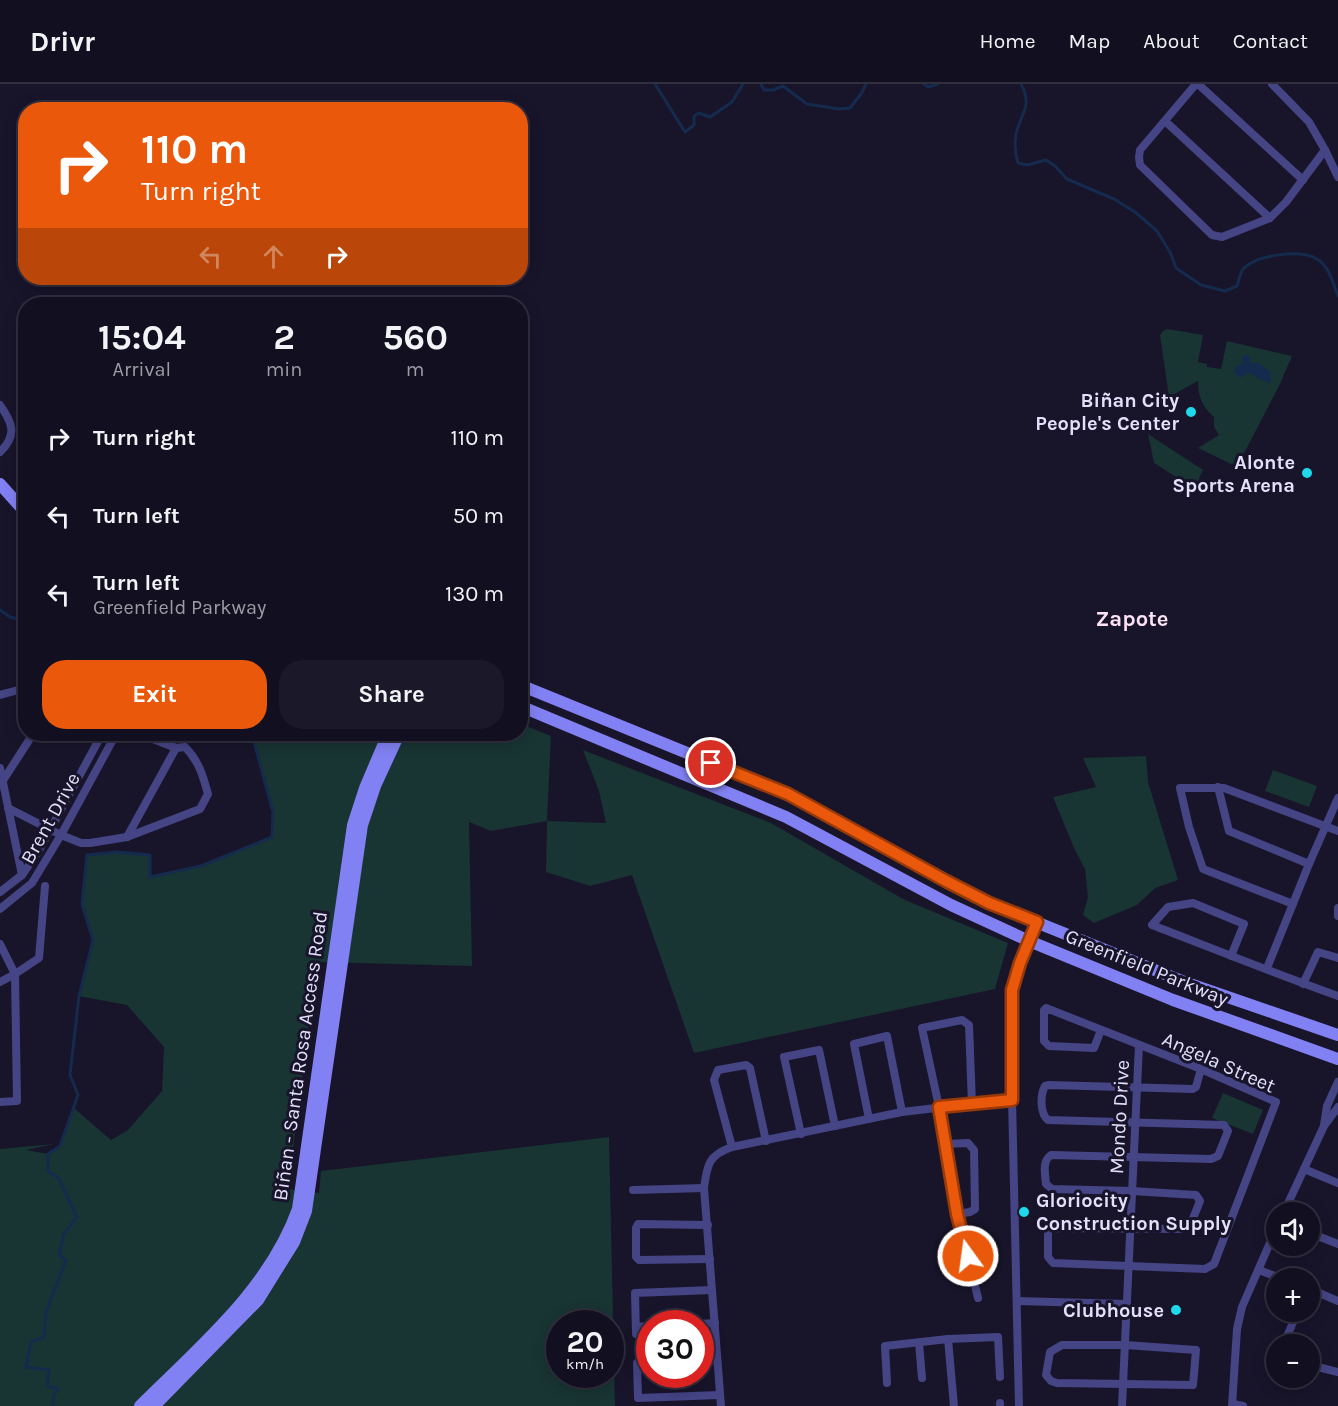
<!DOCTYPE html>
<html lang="en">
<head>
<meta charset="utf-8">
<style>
  :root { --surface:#120f20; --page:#1b1829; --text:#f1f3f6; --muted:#9c9ca5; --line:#312f3e; --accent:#ea580c }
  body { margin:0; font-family:Karla,sans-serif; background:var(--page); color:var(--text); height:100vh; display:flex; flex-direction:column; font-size:22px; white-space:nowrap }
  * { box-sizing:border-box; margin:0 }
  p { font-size:20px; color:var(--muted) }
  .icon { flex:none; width:33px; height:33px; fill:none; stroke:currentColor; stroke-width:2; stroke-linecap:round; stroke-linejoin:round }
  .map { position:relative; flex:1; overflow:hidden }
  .side { position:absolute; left:18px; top:213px; width:510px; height:444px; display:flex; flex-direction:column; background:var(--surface); border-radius:24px; box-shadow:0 3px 15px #0003,0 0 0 2px var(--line) }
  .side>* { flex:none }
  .banner { position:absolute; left:18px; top:18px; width:510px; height:183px; border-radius:24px; box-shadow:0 3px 15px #0003,0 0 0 2px var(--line); background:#ea580c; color:#fff; overflow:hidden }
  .fabs { position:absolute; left:1266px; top:1118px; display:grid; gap:12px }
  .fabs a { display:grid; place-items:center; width:54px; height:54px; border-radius:50%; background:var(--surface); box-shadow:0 3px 15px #0003,0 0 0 2px var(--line); font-size:30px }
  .speed { position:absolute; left:546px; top:1226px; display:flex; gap:12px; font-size:30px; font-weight:700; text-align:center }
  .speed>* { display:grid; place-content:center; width:78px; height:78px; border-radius:50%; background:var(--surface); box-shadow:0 3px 15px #0003,0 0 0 2px var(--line); line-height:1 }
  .speed small { font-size:15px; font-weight:400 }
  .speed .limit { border:9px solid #d22; background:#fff; color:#111 }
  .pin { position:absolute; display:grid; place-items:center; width:51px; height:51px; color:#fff; margin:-26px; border:3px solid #fff; border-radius:50%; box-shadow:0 2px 6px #0007 }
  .me { position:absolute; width:66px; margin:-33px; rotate:346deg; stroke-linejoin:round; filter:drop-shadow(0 0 4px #0008) }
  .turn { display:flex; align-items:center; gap:21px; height:126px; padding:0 24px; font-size:27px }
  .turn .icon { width:78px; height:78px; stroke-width:2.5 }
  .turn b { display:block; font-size:42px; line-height:51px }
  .lanes { display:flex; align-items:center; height:57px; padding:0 24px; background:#0003; justify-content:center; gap:30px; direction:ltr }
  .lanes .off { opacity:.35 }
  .eta { display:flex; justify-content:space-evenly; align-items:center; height:102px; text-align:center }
  .eta b { font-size:36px; font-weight:700; line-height:42px }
  .primary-button { display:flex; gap:12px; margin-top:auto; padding:12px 24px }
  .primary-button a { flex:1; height:69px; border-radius:24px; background:var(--accent); color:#fff; font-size:24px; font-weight:700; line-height:69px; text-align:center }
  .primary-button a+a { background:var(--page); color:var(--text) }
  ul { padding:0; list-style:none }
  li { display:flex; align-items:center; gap:18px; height:78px; padding:0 24px }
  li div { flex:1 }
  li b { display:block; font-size:22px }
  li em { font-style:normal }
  header { display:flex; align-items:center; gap:36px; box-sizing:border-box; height:84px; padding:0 30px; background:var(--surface); border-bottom:2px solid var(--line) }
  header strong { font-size:28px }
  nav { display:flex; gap:33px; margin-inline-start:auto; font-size:21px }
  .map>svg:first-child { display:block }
  .green { fill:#183433; fill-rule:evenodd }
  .water { fill:#152b4e }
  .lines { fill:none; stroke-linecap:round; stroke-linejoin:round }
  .stream { stroke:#152b4e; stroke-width:3 }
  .minor { stroke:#454485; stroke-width:8 }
  .secondary { stroke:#8281f3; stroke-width:12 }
  .route-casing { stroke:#983908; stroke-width:15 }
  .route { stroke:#ea580c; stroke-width:10 }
  .poi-dot { fill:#1fd8ea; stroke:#18142a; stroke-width:2 }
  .labels { text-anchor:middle; stroke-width:6; stroke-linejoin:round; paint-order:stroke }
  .poi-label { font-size:20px; font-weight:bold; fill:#e3e0fc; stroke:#18142a; text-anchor:end }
  .street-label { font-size:20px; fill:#e3e0fc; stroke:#18142a }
  .quarter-label { font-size:22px; font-weight:bold; fill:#fce2f3; stroke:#18142a }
</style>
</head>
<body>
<header>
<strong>Drivr</strong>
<nav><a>Home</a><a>Map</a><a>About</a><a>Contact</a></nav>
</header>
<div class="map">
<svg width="1338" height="1322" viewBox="0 0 1338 1322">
  <rect width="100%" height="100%" fill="#18142a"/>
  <g class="green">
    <path d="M1167 245 1203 251 1198 278 1207 280V283L1221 285 1227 257 1292 272 1279 302 1239 379 1231 380 1198 364 1219 351 1214 343V333C1202 323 1198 312 1198 297L1169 313 1160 251 1163 247Z"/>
    <path d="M1148 350 1203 386 1199 394 1203 410 1154 379Z"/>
    <path d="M521 640 551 652 547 737 606 739 599 707 583 666 771 739 903 815 1008 859 995 905 694 969 632 791 590 802 546 788 547 737 491 747 469 738 472 882 317 878 288 1105 319 1109 321 1087 609 1053 615 1322H0V1065L54 1060 26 1066 48 1070 60 1062 74 1024 111 1056 128 1046 162 1007 164 963 127 921 79 912 93 856 82 820 87 771 117 768 150 771 151 793 201 782 272 753 273 728 252 650H520ZM560 1239H610V1290H560Z"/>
    <path d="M1146 672 1148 698 1178 796 1155 804 1137 821 1094 839 1083 831 1088 813 1085 785 1074 764 1053 713 1096 703 1083 674Z"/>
    <path d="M1273 686 1317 702 1309 723 1265 707Z"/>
    <path d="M1223 1009 1263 1026 1253 1050 1212 1034Z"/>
  </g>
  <path class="water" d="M1248 270 1251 279H1258L1271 288 1270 300C1263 295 1255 295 1250 288L1240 294 1234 288 1236 282 1243 280 1242 273Z"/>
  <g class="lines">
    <g class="stream">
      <path d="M655 0 685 48 694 41V32L699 29 710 33 732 18 743 0"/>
      <path d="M761 0 764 6H773L783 2 807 20 839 25 850 24 861 10 866 0"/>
      <path d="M924 0 928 3 938 0"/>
      <path d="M1021 0C1033 22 1021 29 1016 50 1014 61 1015 69 1018 79L1027 81 1046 76 1055 82 1067 95 1114 115 1135 128 1157 147 1170 168 1176 184 1201 201 1225 207 1237 202C1239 196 1240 188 1244 184 1257 171 1300 165 1317 175 1329 182 1333 199 1338 212"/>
      <path d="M0 526 10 533 26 537"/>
      <path d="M53 1322 54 1311 58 1305 47 1302 49 1286 26 1283 31 1258 44 1253 46 1229 66 1176 59 1171 64 1150 77 1133 58 1093 48 1088V1070L60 1062 78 1011 70 991 79 912 93 856 82 820 87 771 117 768 150 771V793L201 782 272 753 273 728 252 650"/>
    </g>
    <g class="minor">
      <path d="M1196 0 1140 66 1139 73 1140 81 1212 151 1222 153 1270 134 1286 118 1325 66"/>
      <path d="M1198 0 1303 96"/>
      <path d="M1272 0 1309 38 1325 66 1338 93"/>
      <path d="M1165 37 1270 134"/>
      <path d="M0 321C12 338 18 351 0 368"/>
      <path d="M0 611 26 604"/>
      <path d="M0 684 22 791"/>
      <path d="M2 698 33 650"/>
      <path d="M1218 703 1229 747 1309 780"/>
      <path d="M8 724 61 751 81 759H90L127 753 200 725 208 710C203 692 199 677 185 663L176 664 140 650"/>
      <path d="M127 753 176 664"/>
      <path d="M0 808 22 791 38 768 102 650"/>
      <path d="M1293 820 1203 785 1189 743 1180 704H1224L1338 747"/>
      <path d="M1338 824V832"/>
      <path d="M0 825 32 799 61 751 116 650"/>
      <path d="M0 860 15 890 17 1017 0 1018"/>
      <path d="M1231 872 1244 840 1193 819 1168 823 1152 841C1214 865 1276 890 1338 912"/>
      <path d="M1267 884 1309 780 1338 714"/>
      <path d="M0 898 15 890 39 874 45 802"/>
      <path d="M1303 900 1318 868 1338 874"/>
      <path d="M1101 946 1094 964 1049 962 1044 957V926L1046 924 1201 985 1276 1018 1214 1180 1205 1185 1053 1179 1048 1173V1147L1050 1144 1185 1145 1190 1142 1200 1117 1196 1111 1132 1107 1052 1105 1046 1100C1045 1089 1042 1077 1051 1071L1211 1075 1218 1072 1228 1047 1224 1041 1048 1036C1040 1030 1040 1011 1045 1002L1049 1001 1193 1005 1196 1003 1201 985"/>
      <path d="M972 1020 969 941 962 936 922 944 939 1023 958 1130 978 1214"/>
      <path d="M869 1035 854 960 887 952 902 1028"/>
      <path d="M1324 1041 1327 1022 1338 998"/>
      <path d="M801 1050 784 973 819 966 835 1042"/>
      <path d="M766 1057 750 984 746 981 718 986 714 996 732 1063 902 1028 1012 1015"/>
      <path d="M945 1060 968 1059 974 1066 975 1125 970 1128 958 1130"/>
      <path d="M1304 1085 1338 1099"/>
      <path d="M633 1106 704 1104"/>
      <path d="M1284 1128 1324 1042 1338 1023"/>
      <path d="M708 1141 638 1140 636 1144V1173L639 1176 710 1175"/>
      <path d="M1310 1149 1338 1160"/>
      <path d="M1259 1186 1280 1194"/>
      <path d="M1310 1205 1338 1217"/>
      <path d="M1017 1217 1127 1220"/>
      <path d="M700 1240 715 1239"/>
      <path d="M636 1243 650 1242"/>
      <path d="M636 1250 635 1209 712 1206"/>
      <path d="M948 1255 954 1322"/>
      <path d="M919 1259 922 1294"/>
      <path d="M1288 1260V1250L1298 1227"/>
      <path d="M1062 1261H1125L1196 1266 1193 1301 1057 1299 1051 1297 1046 1291 1050 1268Z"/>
      <path d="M700 1276 717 1275"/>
      <path d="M650 1279H637L638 1314 720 1311"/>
      <path d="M1310 1281 1338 1288"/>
      <path d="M887 1299 885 1262 948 1255 998 1253 1000 1293"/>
      <path d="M1233 1320 1243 1322"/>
      <path d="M721 1322 704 1104C707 1080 709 1071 732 1063"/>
      <path d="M1000 1322V1319"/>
      <path d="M1019 1322 1012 1015V905L1020 879 1037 838"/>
      <path d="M1122 1322 1139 961"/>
      <path d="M1232 1322 1237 1245 1242 1223 1276 1145"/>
    </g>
    <g class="secondary">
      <path d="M0 400 26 429"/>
      <path d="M520 601 788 710 989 819 1187 899 1338 951"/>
      <path d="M520 622 786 733 951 821 1029 857 1173 916 1338 975"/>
      <path d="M140 1322C199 1263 269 1206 298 1125L353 741 365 704 388 650"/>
      <path d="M154 1322 258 1216 294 1158 306 1127 362 741 375 702 399 650"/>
    </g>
  </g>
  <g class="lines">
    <defs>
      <path id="route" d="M711 679 788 710 946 797 989 819 1037 838 1020 879 1012 906V1016L939 1023 957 1130 968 1172"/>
    </defs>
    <use href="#route" class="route-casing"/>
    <use href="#route" class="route"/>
  </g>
  <g class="poi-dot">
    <circle cx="1191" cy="328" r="6"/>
    <circle cx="1307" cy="389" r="6"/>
    <circle cx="1024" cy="1128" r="6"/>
    <circle cx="1176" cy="1226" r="6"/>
  </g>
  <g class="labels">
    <g class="poi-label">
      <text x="1179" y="323">Biñan City<tspan x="1179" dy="23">People's Center</tspan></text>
      <text x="1295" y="385">Alonte<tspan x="1295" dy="23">Sports Arena</tspan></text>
      <text x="1036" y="1123" text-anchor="start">Gloriocity<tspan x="1036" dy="23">Construction Supply</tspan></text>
      <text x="1164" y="1233">Clubhouse</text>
    </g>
    <g class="street-label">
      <text transform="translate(50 734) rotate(-61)" y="7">Brent Drive</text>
      <text transform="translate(1147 883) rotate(22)" y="7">Greenfield Parkway</text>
      <text transform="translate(300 972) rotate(-82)" y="7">Biñan - Santa Rosa Access Road</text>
      <text transform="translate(1219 978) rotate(24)" y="7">Angela Street</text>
      <text transform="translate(1119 1033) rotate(-87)" y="7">Mondo Drive</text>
    </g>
    <g class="quarter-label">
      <text x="1132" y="542">Zapote</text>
    </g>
  </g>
</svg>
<div class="fabs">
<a><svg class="icon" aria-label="sound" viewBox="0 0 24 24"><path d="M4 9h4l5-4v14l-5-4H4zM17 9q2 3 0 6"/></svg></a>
<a>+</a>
<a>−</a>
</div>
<div class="speed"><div>20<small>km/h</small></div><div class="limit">30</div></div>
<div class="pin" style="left:711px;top:679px;background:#d93025"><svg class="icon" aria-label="arrive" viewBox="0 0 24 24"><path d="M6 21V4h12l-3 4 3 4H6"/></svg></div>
<svg class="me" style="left:968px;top:1172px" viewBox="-20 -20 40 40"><circle r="17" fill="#ea580c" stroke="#fff" stroke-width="3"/><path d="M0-11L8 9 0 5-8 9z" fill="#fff"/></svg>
<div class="banner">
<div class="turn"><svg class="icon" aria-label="right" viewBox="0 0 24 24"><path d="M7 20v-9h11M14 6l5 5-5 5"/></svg><div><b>110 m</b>Turn right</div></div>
<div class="lanes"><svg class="icon off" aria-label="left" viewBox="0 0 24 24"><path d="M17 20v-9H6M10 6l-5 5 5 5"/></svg><svg class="icon off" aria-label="ahead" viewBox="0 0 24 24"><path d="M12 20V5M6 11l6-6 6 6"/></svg><svg class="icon" aria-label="right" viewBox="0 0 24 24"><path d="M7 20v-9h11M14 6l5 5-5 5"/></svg></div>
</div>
<section class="side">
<div class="eta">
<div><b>15:04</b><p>Arrival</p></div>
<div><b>2</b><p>min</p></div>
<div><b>560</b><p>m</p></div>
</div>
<ul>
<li><svg class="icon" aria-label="right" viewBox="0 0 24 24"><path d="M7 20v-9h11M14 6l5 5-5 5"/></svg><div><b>Turn right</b></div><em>110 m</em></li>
<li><svg class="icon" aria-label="left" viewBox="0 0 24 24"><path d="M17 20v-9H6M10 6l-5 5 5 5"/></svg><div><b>Turn left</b></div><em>50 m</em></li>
<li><svg class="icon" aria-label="left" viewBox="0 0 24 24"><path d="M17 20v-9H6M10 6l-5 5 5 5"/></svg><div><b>Turn left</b><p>Greenfield Parkway</p></div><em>130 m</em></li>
</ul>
<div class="primary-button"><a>Exit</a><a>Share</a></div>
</section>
</div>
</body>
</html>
